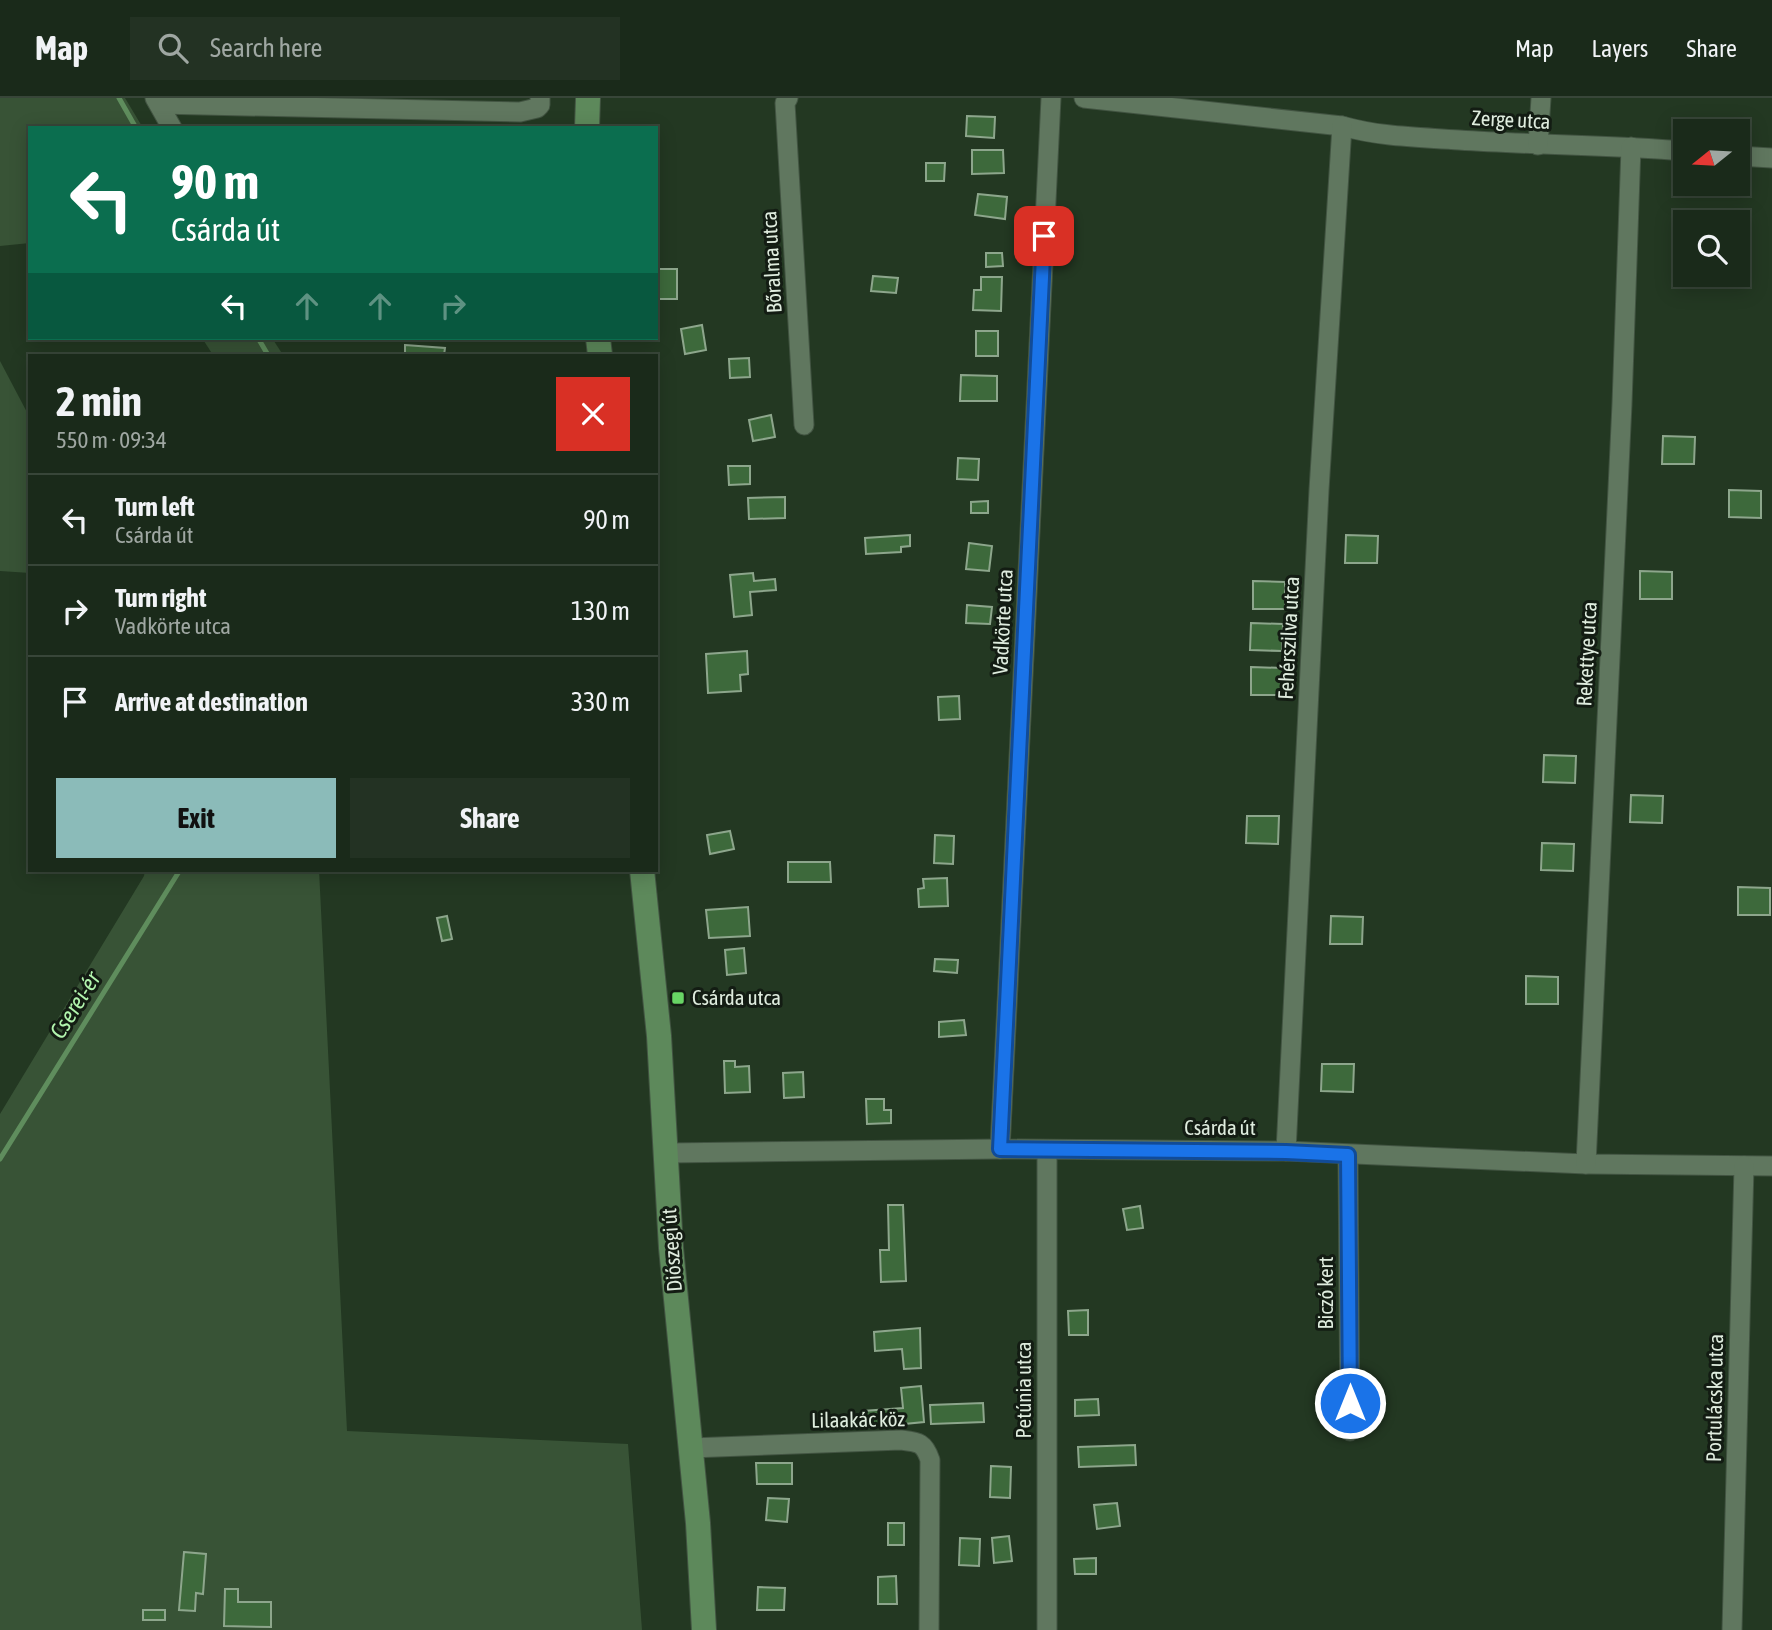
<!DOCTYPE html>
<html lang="en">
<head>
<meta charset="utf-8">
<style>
  :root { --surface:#1a2a1a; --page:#233223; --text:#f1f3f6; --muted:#9fa7a2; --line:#384639; --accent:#8bbbb9 }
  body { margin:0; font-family:"Asap Condensed",sans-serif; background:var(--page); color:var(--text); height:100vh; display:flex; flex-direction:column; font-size:26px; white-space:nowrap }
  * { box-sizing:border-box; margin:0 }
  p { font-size:23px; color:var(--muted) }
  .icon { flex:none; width:38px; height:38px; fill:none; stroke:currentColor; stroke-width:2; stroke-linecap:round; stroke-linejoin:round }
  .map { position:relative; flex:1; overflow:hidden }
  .sheet { position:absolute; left:28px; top:256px; width:630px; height:518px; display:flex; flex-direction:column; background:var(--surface); border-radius:0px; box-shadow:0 4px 18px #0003,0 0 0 2px var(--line) }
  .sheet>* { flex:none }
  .hud { position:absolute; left:28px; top:28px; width:630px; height:214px; border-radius:0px; box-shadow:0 4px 18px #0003,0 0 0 2px var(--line); background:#0b6e4f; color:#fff; overflow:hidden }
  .needle { width:46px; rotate:252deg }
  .fabs { position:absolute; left:1673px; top:21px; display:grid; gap:14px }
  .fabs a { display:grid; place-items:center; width:77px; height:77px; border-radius:0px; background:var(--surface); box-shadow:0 4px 18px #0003,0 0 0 2px var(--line); font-size:35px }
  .pin { position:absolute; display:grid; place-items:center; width:60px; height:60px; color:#fff; margin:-30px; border-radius:14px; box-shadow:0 4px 10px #0006 }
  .me { position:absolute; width:77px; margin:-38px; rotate:0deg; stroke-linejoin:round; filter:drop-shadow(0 0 5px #0008) }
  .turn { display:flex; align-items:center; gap:24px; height:147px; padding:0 28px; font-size:32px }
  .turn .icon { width:91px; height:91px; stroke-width:2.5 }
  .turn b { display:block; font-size:49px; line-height:60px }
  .lanes { display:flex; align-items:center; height:66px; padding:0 28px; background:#0003; justify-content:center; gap:35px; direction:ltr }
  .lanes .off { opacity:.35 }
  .round { display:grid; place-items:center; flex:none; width:74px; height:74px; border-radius:0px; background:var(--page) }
  .summary { display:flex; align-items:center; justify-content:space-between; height:119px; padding:0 28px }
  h1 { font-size:42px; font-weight:700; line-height:52px }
  .cta { display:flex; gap:14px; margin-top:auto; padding:14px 28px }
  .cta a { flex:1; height:80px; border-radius:0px; background:var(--accent); color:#111; font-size:28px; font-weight:700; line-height:80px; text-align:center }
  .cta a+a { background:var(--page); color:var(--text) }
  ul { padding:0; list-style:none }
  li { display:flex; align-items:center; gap:21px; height:91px; padding:0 28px; border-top:2px solid var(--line) }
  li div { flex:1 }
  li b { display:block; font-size:26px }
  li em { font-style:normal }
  header { display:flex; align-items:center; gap:42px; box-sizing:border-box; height:98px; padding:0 35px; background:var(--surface); border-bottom:2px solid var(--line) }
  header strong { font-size:33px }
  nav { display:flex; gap:38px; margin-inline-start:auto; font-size:24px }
  .search { width:490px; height:63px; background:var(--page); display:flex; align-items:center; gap:18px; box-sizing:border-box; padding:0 24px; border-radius:0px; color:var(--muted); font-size:26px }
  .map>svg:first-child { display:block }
  .green { fill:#385336 }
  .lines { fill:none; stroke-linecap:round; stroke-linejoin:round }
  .stream { stroke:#5f8d5d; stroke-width:5 }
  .building { fill:#3d693b; stroke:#8da68c; stroke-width:2 }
  .minor-casing { stroke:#425442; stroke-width:21 }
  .major-casing { stroke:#425442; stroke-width:26 }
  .minor { stroke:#60775f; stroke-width:19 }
  .major { stroke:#5d895b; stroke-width:24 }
  .route-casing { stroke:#114b97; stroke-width:18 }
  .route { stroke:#1a73e8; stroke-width:12 }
  .poi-dot { fill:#68d465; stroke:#131c13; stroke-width:2.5 }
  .labels { text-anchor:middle; stroke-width:6; stroke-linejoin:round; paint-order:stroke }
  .street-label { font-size:21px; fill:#dfecde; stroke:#131c13 }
  .poi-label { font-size:21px; fill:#dfecde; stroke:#131c13; text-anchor:start }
  .water-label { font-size:23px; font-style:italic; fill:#b2f5ae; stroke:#131c13 }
</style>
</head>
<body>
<header>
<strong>Map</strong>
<div class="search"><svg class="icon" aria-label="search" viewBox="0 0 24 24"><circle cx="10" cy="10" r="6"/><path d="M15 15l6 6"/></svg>Search here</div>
<nav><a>Map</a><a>Layers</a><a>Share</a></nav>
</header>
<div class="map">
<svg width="1772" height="1532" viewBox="0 0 1772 1532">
  <rect width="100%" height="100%" fill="#233822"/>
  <g class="green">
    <path d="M0 0H125L143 30H30V145L0 148Z"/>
    <path d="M202 240H272L283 257H213Z"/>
    <path d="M0 263 30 320V475L0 473Z"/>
    <path d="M145 772H319L347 1333 628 1346 642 1532H0V1016L144 778Z"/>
  </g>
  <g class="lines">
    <g class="stream">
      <path d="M119 0 136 30"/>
      <path d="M258 240 268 257"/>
      <path d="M0 1061 180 772"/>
    </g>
  </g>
  <g class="building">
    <path d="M967 18 995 19 994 40 966 38Z"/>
    <path d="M972 52H1003L1004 75 972 76Z"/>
    <path d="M926 65H945L944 83H926Z"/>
    <path d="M978 96 1007 99 1005 121 975 117Z"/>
    <path d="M656 153 658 171H677V201H656Z"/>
    <path d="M986 155H1002L1003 168 986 169Z"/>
    <path d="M873 178 898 180 896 195 871 193Z"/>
    <path d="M981 179H1002L1001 213 973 212 974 192H981Z"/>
    <path d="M702 227 706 252 685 256 681 231Z"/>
    <rect x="976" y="233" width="22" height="25"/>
    <path d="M405 247 445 250 444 257H405Z"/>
    <path d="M749 260 750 279 730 280 729 261Z"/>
    <path d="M961 277 997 278V303H960Z"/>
    <path d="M771 317 775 339 753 343 749 322Z"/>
    <path d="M1663 338 1695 339 1694 366H1662Z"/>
    <path d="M958 360 979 361 978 382 957 381Z"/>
    <path d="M728 368H750V386L729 387Z"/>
    <path d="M1729 392 1761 393V420L1729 419Z"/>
    <path d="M785 399V420L749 421 748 400Z"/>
    <path d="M988 403V415H971V404Z"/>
    <path d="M910 437V448L901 449V454L866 456 865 440Z"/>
    <path d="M1346 437 1378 438 1377 465H1345Z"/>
    <path d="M969 445 992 448 989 473 966 471Z"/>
    <path d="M1640 473 1672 474V501H1640Z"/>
    <path d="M753 475 754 483 775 481 776 492 750 494 752 517 734 519 730 477Z"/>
    <path d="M1253 483 1285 484V511H1253Z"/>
    <path d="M967 507 992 509 990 526 966 525Z"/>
    <path d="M1251 525 1283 526 1282 553 1250 552Z"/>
    <path d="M747 553 748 576 740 577 741 593 708 595 706 556Z"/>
    <path d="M1251 569 1283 570V597H1251Z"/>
    <path d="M959 598 960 621 939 622 938 599Z"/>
    <path d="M1544 657 1576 658 1575 685 1543 684Z"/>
    <path d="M1631 697 1663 698 1662 725 1630 724Z"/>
    <path d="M1247 718H1279L1278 746 1246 745Z"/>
    <path d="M730 733 734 751 710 756 707 737Z"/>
    <path d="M935 737 954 738 953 766 934 765Z"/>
    <path d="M1542 745 1574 746 1573 773 1541 772Z"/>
    <path d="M788 764H830L831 784H788Z"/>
    <path d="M947 780 948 808 919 809 918 791 924 790 923 781Z"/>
    <path d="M1738 789 1770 790V817H1738Z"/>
    <path d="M748 809 750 838 709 840 706 812Z"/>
    <path d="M447 818 452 841 442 843 437 820Z"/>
    <path d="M1331 818 1363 819 1362 846H1330Z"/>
    <path d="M744 850 746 875 727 877 725 852Z"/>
    <path d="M935 861 958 862 957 875 934 873Z"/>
    <path d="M1526 878 1558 879V906H1526Z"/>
    <path d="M964 922 966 937 939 939V924Z"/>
    <path d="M724 963H735V969L749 968 750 994 725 995Z"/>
    <path d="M1322 966H1354L1353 994 1321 993Z"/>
    <path d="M803 974 804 999 784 1000 783 975Z"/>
    <path d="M866 1001H884V1012H891V1025L867 1026Z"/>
    <path d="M888 1107H903L906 1183 881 1184 880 1152H889Z"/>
    <path d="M1140 1108 1143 1130 1127 1132 1123 1111Z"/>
    <path d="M1088 1212V1237H1069L1068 1213Z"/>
    <path d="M920 1230 921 1270 904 1271 902 1251 875 1253 874 1234Z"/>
    <path d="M921 1288 924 1324 864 1330 863 1313 903 1310 901 1290Z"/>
    <path d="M1098 1301 1099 1317 1075 1318V1302Z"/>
    <path d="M983 1305 984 1324 931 1326 930 1307Z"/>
    <path d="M1135 1347 1136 1367 1079 1369 1078 1349Z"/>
    <path d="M756 1365H792V1386H757Z"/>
    <path d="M991 1368 1011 1369 1010 1400 990 1399Z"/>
    <path d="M768 1400 789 1401 787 1424 766 1422Z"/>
    <path d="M1117 1405 1120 1428 1097 1431 1094 1407Z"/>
    <rect x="888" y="1425" width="16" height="22"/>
    <path d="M1009 1438 1012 1463 994 1465 992 1440Z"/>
    <path d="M960 1440 980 1441 979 1468 959 1467Z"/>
    <path d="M184 1454 206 1456 203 1496 196 1495 195 1513 179 1512Z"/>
    <path d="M1096 1460V1476H1075L1074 1461Z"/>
    <path d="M896 1478 897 1506H878V1479Z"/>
    <path d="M758 1489 785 1490 784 1512H757Z"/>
    <path d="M225 1491H238V1504H271V1529L224 1528Z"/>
    <rect x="143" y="1512" width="22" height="10"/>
  </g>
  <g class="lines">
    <defs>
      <g id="minor">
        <path d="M155 0 172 30"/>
        <path d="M788 0 785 5 804 327"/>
        <path d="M1084 0 1342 28C1381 39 1418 39 1459 42 1534 47 1610 47 1685 53"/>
        <path d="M159 6 520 14 537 10 540 7V0"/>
        <path d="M1538 47 1541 0"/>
        <path d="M1738 58 1772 60"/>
        <path d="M1000 1051 1051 0"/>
        <path d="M1286 1053 1319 392 1342 28"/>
        <path d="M667 1055 1000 1051 1286 1053 1586 1066 1772 1068"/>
        <path d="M1348 1057 1350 1333"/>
        <path d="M1586 1066 1622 306 1631 49"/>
        <path d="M691 1350 901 1342C918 1344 924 1344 930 1362L929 1532"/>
        <path d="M1047 1532V1052"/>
        <path d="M1732 1532 1744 1068"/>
      </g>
      <g id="major">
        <path d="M587 30 588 0"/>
        <path d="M598 240 600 257"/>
        <path d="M642 772 659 938 671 1150 698 1425 704 1532"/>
      </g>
    </defs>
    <use href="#minor" class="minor-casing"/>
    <use href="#major" class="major-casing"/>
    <use href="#minor" class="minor"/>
    <use href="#major" class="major"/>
  </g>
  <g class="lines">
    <defs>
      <path id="route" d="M1044 138 1000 1051 1286 1054 1348 1057 1350 1305"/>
    </defs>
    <use href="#route" class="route-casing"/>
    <use href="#route" class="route"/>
  </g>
  <rect class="poi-dot" x="671" y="893" width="14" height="14" rx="3.5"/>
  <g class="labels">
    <g class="street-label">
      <text transform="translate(1511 22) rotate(3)" y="7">Zerge utca</text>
      <text transform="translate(772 164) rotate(-93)" y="7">Bőralma utca</text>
      <text transform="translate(1003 524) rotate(-87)" y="7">Vadkörte utca</text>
      <text transform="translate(1289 540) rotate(-87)" y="7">Fehérszilva utca</text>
      <text transform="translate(1587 556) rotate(-87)" y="7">Rekettye utca</text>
      <text x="1220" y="1037">Csárda út</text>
      <text transform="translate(672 1152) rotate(-94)" y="7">Diószegi út</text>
      <text transform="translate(1326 1195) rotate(-90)" y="7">Biczó kert</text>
      <text transform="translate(1024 1292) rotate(-90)" y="7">Petúnia utca</text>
      <text transform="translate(1715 1300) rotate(-89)" y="7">Portulácska utca</text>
      <text transform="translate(858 1322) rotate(-1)" y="7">Lilaakác köz</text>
    </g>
    <g class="poi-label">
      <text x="692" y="907">Csárda utca</text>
    </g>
    <g class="water-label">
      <text transform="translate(75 907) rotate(-58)" y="8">Cserei-ér</text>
    </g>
  </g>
</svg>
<div class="fabs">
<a><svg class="needle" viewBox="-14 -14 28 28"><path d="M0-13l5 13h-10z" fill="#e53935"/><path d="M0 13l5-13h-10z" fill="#9fa7a2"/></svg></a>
<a><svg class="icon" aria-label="search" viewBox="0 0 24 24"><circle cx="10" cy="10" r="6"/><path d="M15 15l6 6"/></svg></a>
</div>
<div class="pin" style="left:1044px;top:138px;background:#d93025"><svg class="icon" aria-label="arrive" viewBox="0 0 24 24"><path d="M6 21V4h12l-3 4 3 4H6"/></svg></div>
<svg class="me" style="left:1350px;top:1305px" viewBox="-20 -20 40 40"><circle r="17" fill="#1a73e8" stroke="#fff" stroke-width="3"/><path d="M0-11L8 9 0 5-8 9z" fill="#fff"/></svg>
<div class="hud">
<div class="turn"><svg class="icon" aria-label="left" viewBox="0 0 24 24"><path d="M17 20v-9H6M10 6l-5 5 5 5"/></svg><div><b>90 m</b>Csárda út</div></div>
<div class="lanes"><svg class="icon" aria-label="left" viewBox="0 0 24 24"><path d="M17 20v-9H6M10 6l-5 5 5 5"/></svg><svg class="icon off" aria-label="ahead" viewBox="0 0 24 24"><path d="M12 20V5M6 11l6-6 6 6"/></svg><svg class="icon off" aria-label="ahead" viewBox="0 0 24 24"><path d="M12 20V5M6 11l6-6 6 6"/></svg><svg class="icon off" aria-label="right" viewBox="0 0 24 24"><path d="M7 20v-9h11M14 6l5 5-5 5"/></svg></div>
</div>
<section class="sheet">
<div class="summary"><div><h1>2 min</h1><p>550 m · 09:34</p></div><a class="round" style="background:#d93025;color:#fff"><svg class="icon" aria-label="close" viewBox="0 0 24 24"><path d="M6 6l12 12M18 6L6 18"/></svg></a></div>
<ul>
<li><svg class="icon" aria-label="left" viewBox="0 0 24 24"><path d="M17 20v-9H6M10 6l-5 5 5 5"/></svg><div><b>Turn left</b><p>Csárda út</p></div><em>90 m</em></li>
<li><svg class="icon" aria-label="right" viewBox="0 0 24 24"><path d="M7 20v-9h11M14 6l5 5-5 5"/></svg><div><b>Turn right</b><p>Vadkörte utca</p></div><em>130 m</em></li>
<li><svg class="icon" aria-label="arrive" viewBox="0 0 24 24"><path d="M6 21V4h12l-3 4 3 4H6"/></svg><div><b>Arrive at destination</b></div><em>330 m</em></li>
</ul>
<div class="cta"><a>Exit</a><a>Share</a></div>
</section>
</div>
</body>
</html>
